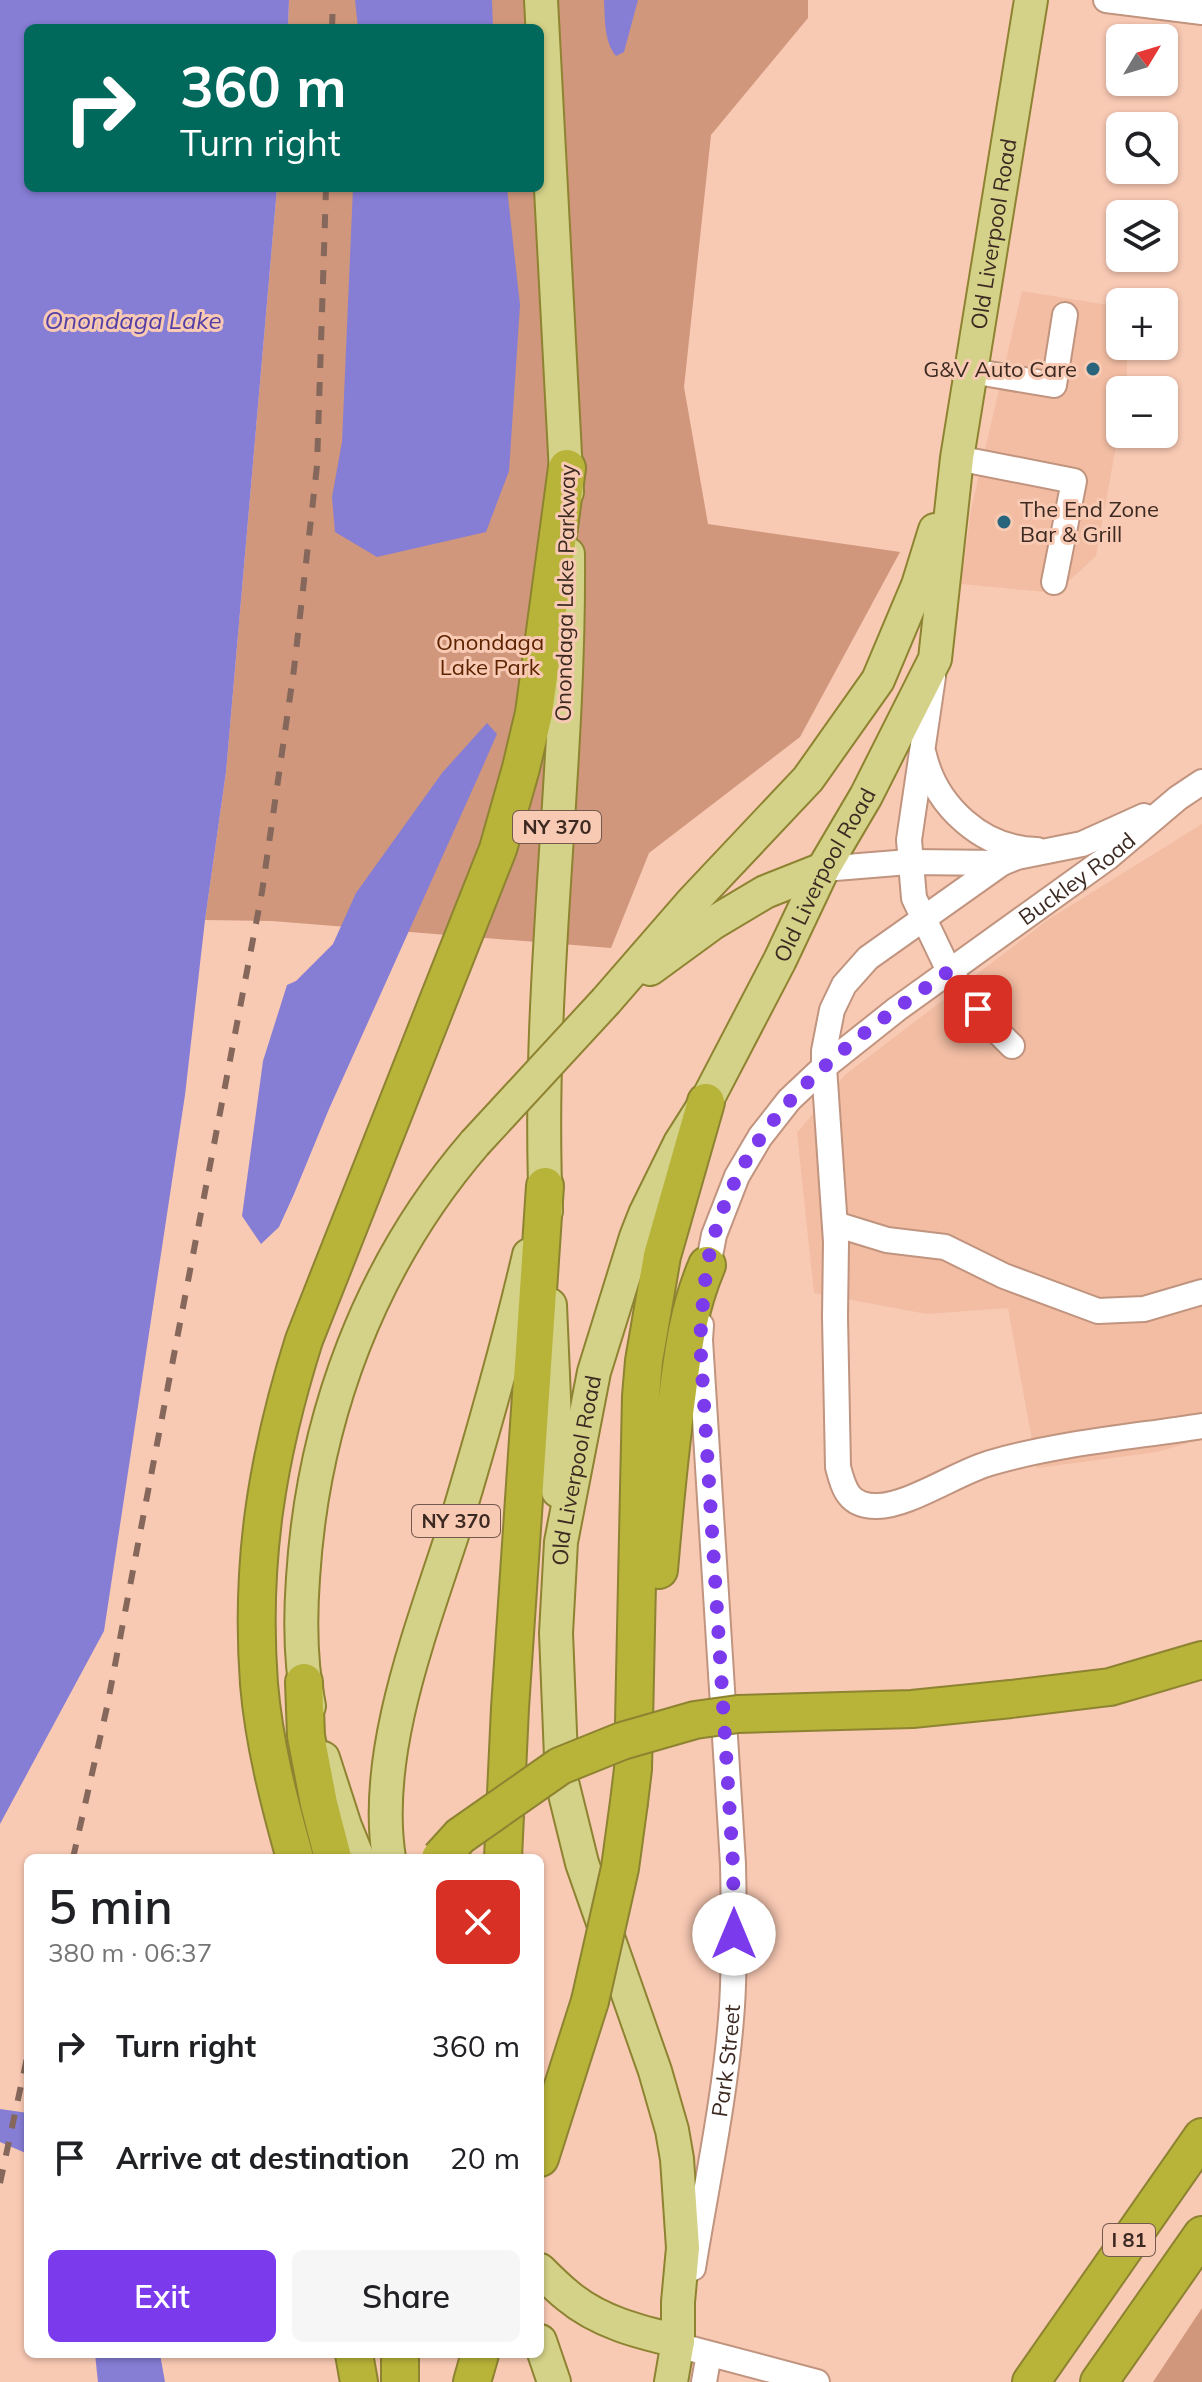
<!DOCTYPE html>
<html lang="en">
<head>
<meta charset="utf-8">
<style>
  :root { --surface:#fff; --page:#f6f6f6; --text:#202124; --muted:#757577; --accent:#7c3aed }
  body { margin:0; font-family:Mulish,sans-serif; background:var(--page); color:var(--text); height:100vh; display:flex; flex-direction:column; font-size:30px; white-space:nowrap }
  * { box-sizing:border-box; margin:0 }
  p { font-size:26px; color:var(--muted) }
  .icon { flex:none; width:44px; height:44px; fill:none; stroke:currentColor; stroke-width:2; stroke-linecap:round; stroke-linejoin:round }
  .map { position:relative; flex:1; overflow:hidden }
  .side { position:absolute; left:24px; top:1854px; width:520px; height:504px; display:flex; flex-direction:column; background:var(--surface); border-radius:12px; box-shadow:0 2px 6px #0004 }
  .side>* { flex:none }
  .top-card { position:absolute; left:24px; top:24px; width:520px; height:168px; border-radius:12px; box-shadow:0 2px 6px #0004; background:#00695c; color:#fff; overflow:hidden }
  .needle { width:52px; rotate:52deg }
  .fabs { position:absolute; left:1106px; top:24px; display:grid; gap:16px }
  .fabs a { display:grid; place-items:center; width:72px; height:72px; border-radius:12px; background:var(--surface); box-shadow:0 2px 6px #0004; font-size:40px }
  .pin { position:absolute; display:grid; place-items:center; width:68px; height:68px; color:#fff; margin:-34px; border-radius:16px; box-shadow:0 4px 12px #0006 }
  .me { position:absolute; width:88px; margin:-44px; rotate:0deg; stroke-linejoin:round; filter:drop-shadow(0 0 6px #0008) }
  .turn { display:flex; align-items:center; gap:28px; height:168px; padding:0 24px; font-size:36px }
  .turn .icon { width:104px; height:104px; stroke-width:2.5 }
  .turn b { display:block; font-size:56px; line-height:68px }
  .round { display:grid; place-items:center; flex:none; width:84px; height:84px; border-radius:12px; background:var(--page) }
  .head { display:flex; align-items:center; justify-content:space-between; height:136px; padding:0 24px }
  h1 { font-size:48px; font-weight:600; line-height:60px }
  .primary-button { display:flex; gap:16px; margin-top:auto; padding:16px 24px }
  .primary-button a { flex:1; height:92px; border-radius:12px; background:var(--accent); color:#fff; font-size:32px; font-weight:600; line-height:92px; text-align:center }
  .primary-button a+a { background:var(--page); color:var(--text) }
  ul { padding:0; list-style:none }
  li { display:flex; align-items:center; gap:24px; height:112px; padding:0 24px }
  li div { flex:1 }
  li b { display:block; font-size:30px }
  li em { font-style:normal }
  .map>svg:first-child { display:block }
  .built { fill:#f2bda3 }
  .green { fill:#d0977c }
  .water { fill:#867dd5 }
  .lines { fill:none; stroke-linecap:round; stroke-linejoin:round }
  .minor-casing { stroke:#c0947f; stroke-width:28 }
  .major-casing { stroke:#8d8331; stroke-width:36 }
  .highway-casing { stroke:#8d8331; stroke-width:40 }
  .minor { stroke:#fff; stroke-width:24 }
  .major { stroke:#d4d188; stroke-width:32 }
  .highway { stroke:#b8b339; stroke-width:36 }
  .rail { stroke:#85685b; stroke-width:6; stroke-dasharray:14 14; stroke-linecap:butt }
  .major-bridge-casing { stroke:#8d8331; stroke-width:36; stroke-linecap:butt }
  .highway-bridge-casing { stroke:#8d8331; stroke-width:40; stroke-linecap:butt }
  .major-bridge { stroke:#d4d188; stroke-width:32 }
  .highway-bridge { stroke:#b8b339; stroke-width:36 }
  .route { stroke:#7c3aed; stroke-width:14; stroke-dasharray:0 25.2 }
  .poi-dot { fill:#28647c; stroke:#f8c9b3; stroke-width:3 }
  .labels { text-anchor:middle; stroke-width:6; stroke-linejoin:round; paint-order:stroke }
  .shield { fill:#f8c9b3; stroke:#745a4e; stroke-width:2 }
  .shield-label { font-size:20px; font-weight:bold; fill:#3c2a22 }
  .street-label { font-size:22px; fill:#3c2a22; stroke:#f8c9b3 }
  .poi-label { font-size:22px; fill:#3c2a22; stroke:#f8c9b3; text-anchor:end }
  .park-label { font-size:22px; fill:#5d2300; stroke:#f8c9b3 }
  .water-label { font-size:24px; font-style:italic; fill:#533fa7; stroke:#f8c9b3 }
</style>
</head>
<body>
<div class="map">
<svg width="1202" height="2382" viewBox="0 0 1202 2382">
  <rect width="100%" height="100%" fill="#f8c9b3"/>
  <g class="built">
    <path d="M1022 291 1120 307V346H1127V383L1126 390H1120V424L1096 556 1056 593 961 584 971 510Z"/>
    <path d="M1202 824V1439L1157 1452 1037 1468 1008 1308 927 1314 814 1293 797 1133 845 1075 1049 919Z"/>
  </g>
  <g class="green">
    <path d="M289 0H808V18L711 135 684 387 708 524 900 552 800 737 649 853 611 948 272 921 205 920 226 772 277 188H540V28H288Z"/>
    <path d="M1202 2308V2382H1153Z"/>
  </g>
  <g class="water">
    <path d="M0 0H289L288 28H28V188H277L226 772 205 920 185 1095 104 1631 0 1824Z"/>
    <path d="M355 0H492L493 28H358Z"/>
    <path d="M604 0H638L624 52 616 56C604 42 605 18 604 0Z"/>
    <path d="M353 188H507L520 305 509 471 486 532 377 557 335 532 332 497 342 442Z"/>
    <path d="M487 723 497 734 479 775 329 1109 294 1194 279 1227 261 1244 242 1216 263 1061 287 985 296 981 333 944 356 893 442 773Z"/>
    <path d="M0 2109 28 2113V2154L0 2142Z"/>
    <path d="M95 2354H160L165 2382H98Z"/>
  </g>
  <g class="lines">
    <defs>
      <g id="minor">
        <path d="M1106 0 1202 12"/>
        <path d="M971 371 1054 385 1065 315"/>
        <path d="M957 458 1074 481 1054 582"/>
        <path d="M933 677 909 840 914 898 949 971 988 1022 1012 1046"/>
        <path d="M924 755C936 806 982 849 1037 850"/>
        <path d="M1002 863 868 958 844 985 832 1010 824 1051V1067L836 1242 835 1317 838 1467C844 1490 849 1506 876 1506 907 1507 958 1472 990 1463 1059 1443 1132 1437 1202 1426"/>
        <path d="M823 869 909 862 1002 863 1017 857 1082 844 1144 816"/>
        <path d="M835 1224 887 1240 945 1247 1004 1276 1098 1311 1144 1309 1202 1292"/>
        <path id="s1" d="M705 1281 714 1235 737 1176 760 1137 789 1100 824 1067 897 1009 1107 858 1178 798 1202 782"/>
        <path id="s2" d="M693 2268C707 2181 726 2094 732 2006 735 1958 734 1911 733 1864L700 1340 701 1325"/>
        <path d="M677 2345 817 2382"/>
        <path d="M704 2382 709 2354"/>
      </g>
      <g id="major">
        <path d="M541 0 567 492"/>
        <path d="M650 969 713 923 765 892 823 869"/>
        <path d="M606 1001 692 902 808 779 878 680 918 585 935 530"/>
        <path d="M546 1211C536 992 570 773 568 554"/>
        <path d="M550 1305 558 1491"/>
        <path d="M309 1706C300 1664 300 1620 303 1578 313 1418 370 1265 475 1143"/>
        <path d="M323 1758 345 1826 358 1858"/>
        <path d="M389 1858C372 1752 423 1626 455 1526 482 1436 508 1346 529 1255"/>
        <path d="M540 2270C549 2279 558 2288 568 2296 599 2322 639 2332 678 2341"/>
        <path d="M540 2341 554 2382"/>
        <path id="s3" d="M671 2382 678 2341V2302L683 2248 677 2159 672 2130 655 2071 582 1863 562 1782 556 1633 561 1542 594 1372 636 1237 645 1214 680 1143 706 1102 780 960 823 869 866 796 935 659 957 458 1031 0"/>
      </g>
      <g id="highway">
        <path d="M659 1570C664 1513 669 1455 677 1398 683 1350 688 1310 707 1265"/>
        <path d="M304 1682 306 1736 319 1804 333 1858"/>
        <path d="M1011 1699 1110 1687 1202 1660"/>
        <path d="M629 1802 633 1769 641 1396 644 1361 662 1256 706 1102"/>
        <path d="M295 1858C279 1801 264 1743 259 1684 250 1562 267 1457 304 1340L498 849 521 768 534 713 567 468"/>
        <path d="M503 1858 510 1708 545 1186"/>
        <path d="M540 2158 590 2001"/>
        <path d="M354 2354 359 2382"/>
        <path d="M400 2354V2382"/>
        <path d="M472 2382 480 2354"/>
        <path d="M1031 2382 1202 2137"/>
        <path d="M1099 2382 1202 2235"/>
      </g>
    </defs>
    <use href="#minor" class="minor-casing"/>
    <use href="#major" class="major-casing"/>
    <use href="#highway" class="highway-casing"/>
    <use href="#minor" class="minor"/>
    <use href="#major" class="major"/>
    <use href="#highway" class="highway"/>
    <g class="rail">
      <path d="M332 28 333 0"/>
      <path d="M73 1858 107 1707 262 892 294 669 317 466 326 188"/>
      <path d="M0 2183 28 2053"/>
    </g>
    <defs>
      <path id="major-bridge" d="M475 1143 606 1001"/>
      <g id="highway-bridge">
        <path d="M440 1858 460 1836 560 1766 622 1741 695 1720 738 1714 912 1709 1011 1699"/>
        <path d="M590 2001 620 1868 629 1802"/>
      </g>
    </defs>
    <use href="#major-bridge" class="major-bridge-casing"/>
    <use href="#highway-bridge" class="highway-bridge-casing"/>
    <use href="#major-bridge" class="major-bridge"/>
    <use href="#highway-bridge" class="highway-bridge"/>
  </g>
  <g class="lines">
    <path class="route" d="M734 1934 733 1864 700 1340C703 1305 704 1270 714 1236 751 1108 847 1044 949 971L978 1009"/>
  </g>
  <g class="poi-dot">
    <circle cx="1093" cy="369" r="8"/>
    <circle cx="1004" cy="522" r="8"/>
  </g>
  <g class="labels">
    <g class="shield">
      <rect x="513" y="811" width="88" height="32" rx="6"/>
      <rect x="412" y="1505" width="88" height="32" rx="6"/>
      <rect x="1103" y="2224" width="52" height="32" rx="6"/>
    </g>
    <g class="shield-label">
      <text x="557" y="834">NY 370</text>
      <text x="456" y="1528">NY 370</text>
      <text x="1129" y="2247">I 81</text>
    </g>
    <g class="street-label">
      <text dy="8" stroke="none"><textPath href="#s3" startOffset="2254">Old Liverpool Road</textPath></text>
      <text transform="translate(565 593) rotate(-89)" y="8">Onondaga Lake Parkway</text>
      <text dy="8" stroke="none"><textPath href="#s3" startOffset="1582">Old Liverpool Road</textPath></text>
      <text dy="8" stroke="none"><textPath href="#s1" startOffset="566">Buckley Road</textPath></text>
      <text dy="8" stroke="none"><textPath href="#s3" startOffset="932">Old Liverpool Road</textPath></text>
      <text dy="8" stroke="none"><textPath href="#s2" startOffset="210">Park Street</textPath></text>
    </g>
    <g class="poi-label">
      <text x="1077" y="377">G&amp;V Auto Care</text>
      <text x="1020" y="517" text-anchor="start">The End Zone<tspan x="1020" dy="25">Bar &amp; Grill</tspan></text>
    </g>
    <g class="park-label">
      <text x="490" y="650">Onondaga<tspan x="490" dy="25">Lake Park</tspan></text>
    </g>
    <g class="water-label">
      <text x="133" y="329">Onondaga Lake</text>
    </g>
  </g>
</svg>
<div class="fabs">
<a><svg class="needle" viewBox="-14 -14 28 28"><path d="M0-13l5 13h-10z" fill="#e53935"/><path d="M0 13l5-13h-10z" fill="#757577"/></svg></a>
<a><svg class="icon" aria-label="search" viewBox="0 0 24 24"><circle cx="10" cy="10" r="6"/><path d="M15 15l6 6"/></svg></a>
<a><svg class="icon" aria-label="layers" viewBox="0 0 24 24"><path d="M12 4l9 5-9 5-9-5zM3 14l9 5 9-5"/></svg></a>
<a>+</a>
<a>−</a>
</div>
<div class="pin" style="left:978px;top:1009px;background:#d93025"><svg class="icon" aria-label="arrive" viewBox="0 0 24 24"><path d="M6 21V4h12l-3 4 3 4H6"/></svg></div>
<svg class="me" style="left:734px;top:1934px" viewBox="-20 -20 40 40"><circle r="19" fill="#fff"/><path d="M0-13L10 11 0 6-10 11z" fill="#7c3aed"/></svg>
<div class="top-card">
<div class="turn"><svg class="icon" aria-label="right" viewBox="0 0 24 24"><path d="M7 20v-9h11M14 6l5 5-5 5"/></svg><div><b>360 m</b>Turn right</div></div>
</div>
<section class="side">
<div class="head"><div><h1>5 min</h1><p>380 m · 06:37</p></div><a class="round" style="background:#d93025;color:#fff"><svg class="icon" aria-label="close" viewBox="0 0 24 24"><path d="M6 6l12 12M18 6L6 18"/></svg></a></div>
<ul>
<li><svg class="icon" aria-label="right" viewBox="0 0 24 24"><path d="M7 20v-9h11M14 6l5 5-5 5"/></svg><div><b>Turn right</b></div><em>360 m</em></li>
<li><svg class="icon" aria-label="arrive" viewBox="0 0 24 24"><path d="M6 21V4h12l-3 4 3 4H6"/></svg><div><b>Arrive at destination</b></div><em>20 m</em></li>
</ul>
<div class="primary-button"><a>Exit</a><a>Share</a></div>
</section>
</div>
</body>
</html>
